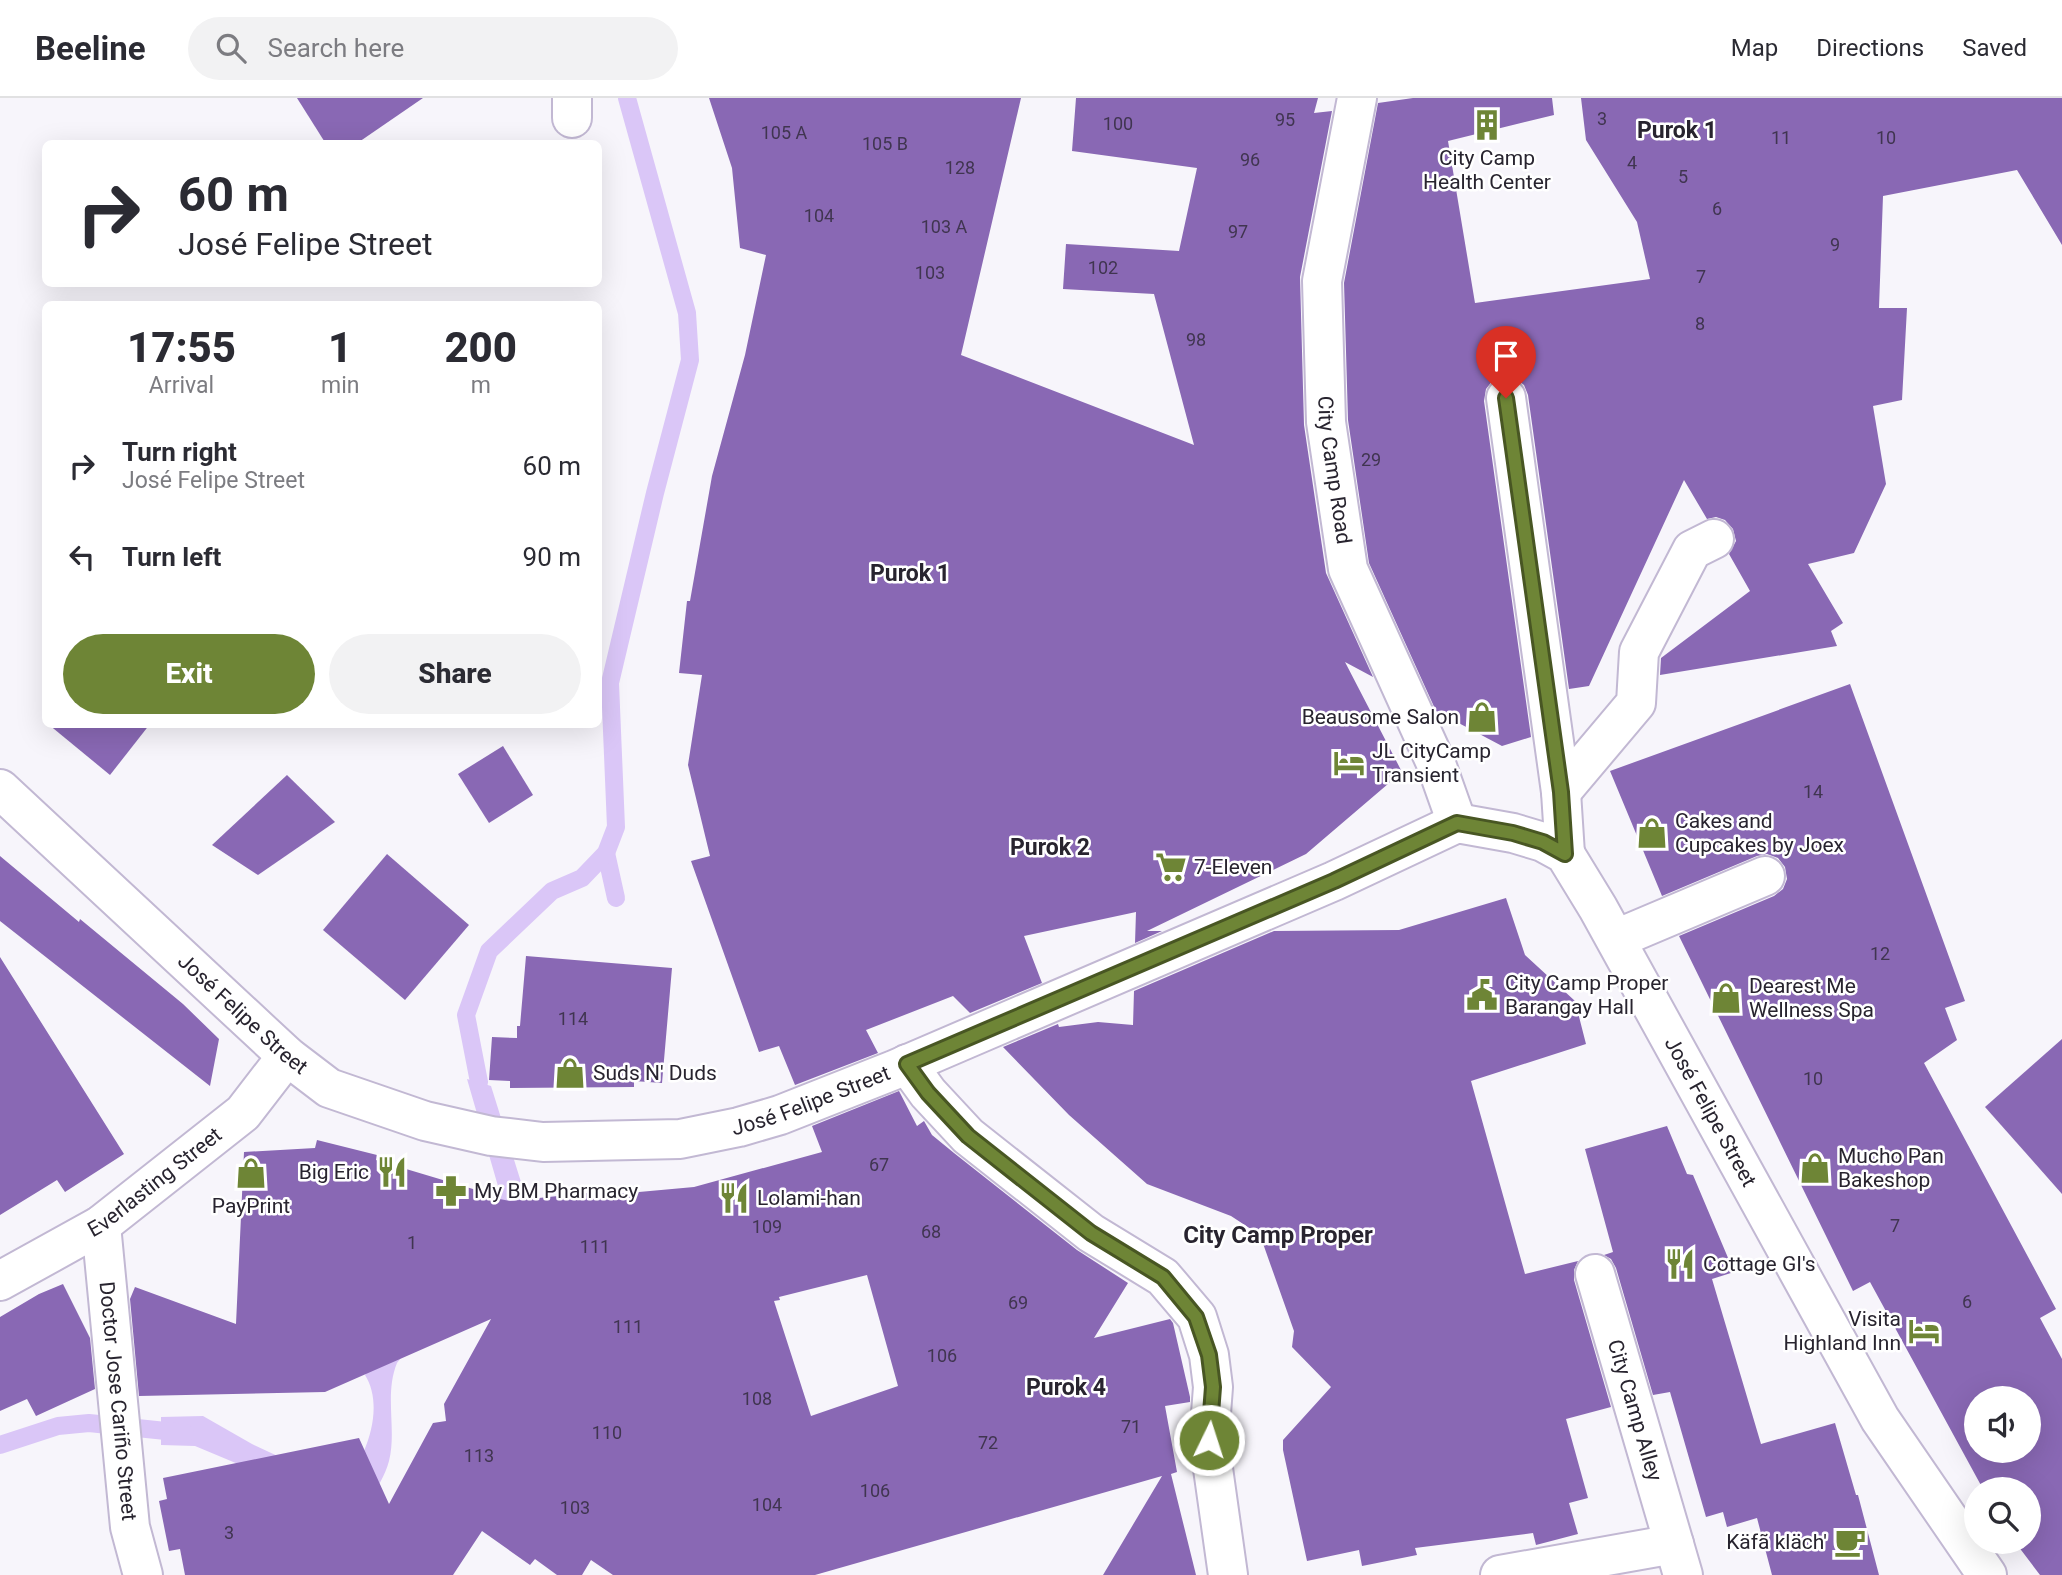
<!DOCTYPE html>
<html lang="en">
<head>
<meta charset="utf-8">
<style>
  :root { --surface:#fff; --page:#f2f2f3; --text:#2b2b33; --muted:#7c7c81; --line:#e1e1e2; --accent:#6e8536 }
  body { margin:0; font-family:Roboto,sans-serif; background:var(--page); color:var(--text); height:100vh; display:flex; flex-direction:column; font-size:26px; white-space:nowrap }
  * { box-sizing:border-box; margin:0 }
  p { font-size:23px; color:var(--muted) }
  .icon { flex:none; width:38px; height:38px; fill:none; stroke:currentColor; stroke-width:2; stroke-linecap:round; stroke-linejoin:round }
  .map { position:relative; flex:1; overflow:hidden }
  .sheet { position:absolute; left:42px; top:203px; width:560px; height:427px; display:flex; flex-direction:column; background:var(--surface); border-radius:10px; box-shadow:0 7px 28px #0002 }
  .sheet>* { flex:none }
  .hud { position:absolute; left:42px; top:42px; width:560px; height:147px; border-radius:10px; box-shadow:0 7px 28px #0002; background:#fff; color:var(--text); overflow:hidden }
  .fabs { position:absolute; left:1964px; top:1288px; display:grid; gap:14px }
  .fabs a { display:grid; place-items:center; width:77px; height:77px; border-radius:50%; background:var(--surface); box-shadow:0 7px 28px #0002; font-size:35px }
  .pin { position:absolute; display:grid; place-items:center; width:60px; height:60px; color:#fff; margin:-72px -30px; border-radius:50% 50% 50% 0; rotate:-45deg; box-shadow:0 0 7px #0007 }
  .pin .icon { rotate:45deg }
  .me { position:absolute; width:77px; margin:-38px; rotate:4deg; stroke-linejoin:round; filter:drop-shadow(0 0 5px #0008) }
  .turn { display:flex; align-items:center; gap:24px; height:147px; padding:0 21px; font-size:32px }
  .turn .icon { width:91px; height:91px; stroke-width:2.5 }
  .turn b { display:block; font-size:49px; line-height:60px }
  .eta { display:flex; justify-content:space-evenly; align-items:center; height:119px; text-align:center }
  .eta b { font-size:42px; font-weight:800; line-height:49px }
  .action { display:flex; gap:14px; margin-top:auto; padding:14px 21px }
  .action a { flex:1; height:80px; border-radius:42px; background:var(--accent); color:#fff; font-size:28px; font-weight:800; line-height:80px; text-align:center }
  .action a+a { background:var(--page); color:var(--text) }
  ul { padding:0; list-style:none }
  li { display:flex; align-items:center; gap:21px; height:91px; padding:0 21px }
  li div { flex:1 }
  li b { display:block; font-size:26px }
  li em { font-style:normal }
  header { display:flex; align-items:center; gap:42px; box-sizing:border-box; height:98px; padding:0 35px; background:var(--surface); border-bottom:2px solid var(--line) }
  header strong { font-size:33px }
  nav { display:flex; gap:38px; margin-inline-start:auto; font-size:24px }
  .search { width:490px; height:63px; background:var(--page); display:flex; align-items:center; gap:18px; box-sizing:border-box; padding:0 24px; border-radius:38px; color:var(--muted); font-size:26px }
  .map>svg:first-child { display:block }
  .water { fill:#dac6f7 }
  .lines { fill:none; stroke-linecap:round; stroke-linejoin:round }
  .stream { stroke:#dac6f7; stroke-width:18 }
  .building { fill:#8968b4; fill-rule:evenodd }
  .minor-casing { stroke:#c2b8d3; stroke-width:42 }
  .minor { stroke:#fff; stroke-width:38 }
  .route-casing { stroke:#485623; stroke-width:18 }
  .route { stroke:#6e8536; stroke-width:12 }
  .labels { text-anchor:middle; stroke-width:5; stroke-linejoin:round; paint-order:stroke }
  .number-label { font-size:18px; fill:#403550 }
  .poi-label { font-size:21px; fill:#28242f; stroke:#fff; text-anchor:start }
  .street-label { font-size:21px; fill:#28242f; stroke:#fff }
  .neighbourhood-label { font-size:23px; font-weight:bold; fill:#28242f; stroke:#fff }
  .quarter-label { font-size:24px; font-weight:bold; fill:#28242f; stroke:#fff }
</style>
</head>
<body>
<header>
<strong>Beeline</strong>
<div class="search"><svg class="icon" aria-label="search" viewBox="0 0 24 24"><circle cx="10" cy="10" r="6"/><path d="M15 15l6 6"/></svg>Search here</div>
<nav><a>Map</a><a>Directions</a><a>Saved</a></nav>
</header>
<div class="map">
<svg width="2062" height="1477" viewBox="0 0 2062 1477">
  <rect width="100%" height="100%" fill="#f7f5fb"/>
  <path class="water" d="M467 981 491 988 526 1100 397 1265C384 1297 397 1331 389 1363 385 1378 377 1390 369 1403L281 1384 195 1348 161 1347V1319L203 1318 252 1346 284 1361 364 1353C374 1330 379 1299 365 1277L500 1095Z"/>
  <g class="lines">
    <g class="stream">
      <path d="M606 755 616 800"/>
      <path d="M479 984 466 917 489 853 552 793 582 780 606 755 616 729 610 585 655 395 690 262 687 215 627 0"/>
      <path d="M0 1347 58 1328 89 1325 185 1335"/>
    </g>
  </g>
  <g class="building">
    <path d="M297 0H423L356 46H326Z"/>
    <path d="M709 0H1021L961 257 1194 347 1154 196 1063 191 1066 146 1179 153 1197 70 1072 53 1076 0H1318L1314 15 1332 13 1300 179 1304 327 1326 475 1373 579 1345 564 1402 674 1306 756 1147 833H1162L1135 845 1136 814 1024 838 1042 885 970 915 953 898 866 932 878 955 795 987 779 948 759 954 691 763 710 758 688 667 702 577 679 575 687 503H690L712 378 745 257 766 157 740 150 732 70Z"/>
    <path d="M1413 0H1552L1554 17 1448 43 1475 205 1650 181 1637 124 1586 42 1581 0H2062V147L2017 72 1883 98 1879 210H1907L1902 302 1873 308 1886 386 1854 455 1808 466 1843 525 1831 533 1837 548 1660 577 1661 560 1750 493 1729 456 1736 443 1733 431 1725 422 1716 419 1707 421 1684 382 1589 588 1569 591 1528 297 1524 287 1515 280 1502 279 1493 282 1486 291 1484 303 1531 639 1502 648 1436 613 1369 465 1348 322 1344 185 1378 5Z"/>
    <path d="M1850 586 1965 903 1945 910 1957 942 1924 965 2056 1211 2040 1220 2062 1261V1477H2040L2015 1444H2028V1391H1983L1870 1184 1853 1193 1679 838 1774 798 1783 791 1787 781 1785 769 1778 760 1767 756 1757 758 1662 798 1610 673ZM1976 1300H2028V1353H1976Z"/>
    <path d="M48 626H150L110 677Z"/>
    <path d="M503 648 533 697 489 725 458 676Z"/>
    <path d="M287 677 335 724 258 777 212 747Z"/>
    <path d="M387 756 469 827 405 902 323 832Z"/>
    <path d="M0 758 79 824 80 821 183 906 219 941 210 988 0 823Z"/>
    <path d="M1506 800 1525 857 1575 903 1586 946 1471 983 1525 1176 1578 1163 1574 1172V1182L1611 1309 1566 1321 1588 1400 1569 1405 1578 1436 1536 1447 1533 1435 1415 1450 1417 1457 1362 1468 1359 1452 1307 1463 1283 1352V1342L1331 1289 1292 1249 1294 1233 1260 1137 1231 1118 1147 1086 1069 1017 1003 949 1058 926 1059 929 1098 924 1133 927 1134 893 1274 833 1399 832Z"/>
    <path d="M526 858 672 870 662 985 634 983V989L510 990V983L489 982 492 939 517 940V928H520Z"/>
    <path d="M0 859 124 1056 65 1094 57 1082 0 1117Z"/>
    <path d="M2062 941V1096L1985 1009Z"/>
    <path d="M899 993 917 1028 924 1023 932 1037 954 1055 1077 1152 1128 1185 1094 1240 1170 1221 1173 1225 1190 1299V1304L1165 1308 1177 1374 1171 1376 1196 1477H1103L1162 1378 815 1477H613L591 1462 582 1477H557L535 1461 530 1467 482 1433 453 1477H185L180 1451 169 1453 159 1403 167 1401 163 1380 359 1340 389 1406 433 1325 446 1323 444 1306 491 1221 325 1294 139 1298 130 1201 135 1189 236 1226 244 1054 315 1050 317 1042 377 1057 376 1062 483 1094 489 1099 510 1103 616 1092 617 1096 694 1089 822 1054 812 1028ZM867 1177 898 1288 811 1318 774 1203 780 1202 779 1199Z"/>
    <path d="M1667 1028 1687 1076 1693 1077 1734 1174 1712 1181 1761 1346 1835 1325 1856 1397H1858L1879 1477H1772L1757 1420 1727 1429 1723 1414 1706 1419 1670 1294 1653 1297 1616 1170 1611 1161 1604 1157 1613 1154 1585 1051Z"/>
    <path d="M63 1186 90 1240 95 1291 36 1318 27 1301 0 1313V1219L39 1196Z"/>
  </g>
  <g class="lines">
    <defs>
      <g id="minor">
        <path d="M572 0V20"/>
        <path id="s1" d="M1357 0 1322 183 1326 324 1348 471 1435 663 1457 725"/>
        <path d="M1506 300 1561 694 1565 756"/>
        <path id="s2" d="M0 691 287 958 329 990 425 1023 491 1038 543 1044 680 1041 739 1029 780 1017 894 972 1334 783 1457 725 1513 735 1543 744 1565 756 1598 810 1880 1321 1987 1477"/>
        <path d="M1561 694 1636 605 1639 554 1692 452 1714 441"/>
        <path d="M1616 841 1765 778"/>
        <path d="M907 966 928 995 968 1038 1091 1135 1163 1179 1197 1219 1209 1257 1213 1289 1209 1342 1228 1477"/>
        <path id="s3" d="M101 1127 130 1429 143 1477"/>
        <path id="s4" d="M1595 1176 1674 1446"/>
        <path id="s5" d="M0 1183 101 1127 243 1015 287 958"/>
        <path d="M1500 1477 1674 1446 1683 1477"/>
      </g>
    </defs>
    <use href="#minor" class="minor-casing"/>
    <use href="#minor" class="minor"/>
  </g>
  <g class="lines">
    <defs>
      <path id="route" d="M1209 1342 1213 1289 1209 1257 1196 1219 1163 1179 1091 1135 968 1038 928 995 907 966 1334 783 1457 725 1513 735 1543 744 1565 756 1561 694 1506 300"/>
    </defs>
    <use href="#route" class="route-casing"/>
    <use href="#route" class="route"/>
  </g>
  <defs>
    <symbol id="building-bare" viewBox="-9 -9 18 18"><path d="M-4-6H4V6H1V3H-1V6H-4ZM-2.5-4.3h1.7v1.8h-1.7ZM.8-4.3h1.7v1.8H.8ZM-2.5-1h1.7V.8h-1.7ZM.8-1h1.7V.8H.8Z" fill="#6e8536" stroke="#fff" stroke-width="2.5" paint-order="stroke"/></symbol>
    <symbol id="shop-bare" viewBox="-9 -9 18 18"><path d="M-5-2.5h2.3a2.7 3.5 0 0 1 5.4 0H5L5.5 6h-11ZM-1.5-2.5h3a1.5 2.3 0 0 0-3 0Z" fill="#6e8536" stroke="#fff" stroke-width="2.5" paint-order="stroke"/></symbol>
    <symbol id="hotel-bare" viewBox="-9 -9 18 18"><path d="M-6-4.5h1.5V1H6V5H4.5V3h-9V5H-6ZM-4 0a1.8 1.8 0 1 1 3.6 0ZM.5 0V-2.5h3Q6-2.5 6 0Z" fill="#6e8536" stroke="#fff" stroke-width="2.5" paint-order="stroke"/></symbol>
    <symbol id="supermarket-bare" viewBox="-9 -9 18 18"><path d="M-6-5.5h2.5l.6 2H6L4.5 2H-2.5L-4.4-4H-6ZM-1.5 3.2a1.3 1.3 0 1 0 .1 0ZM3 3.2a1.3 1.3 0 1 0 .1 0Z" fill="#6e8536" stroke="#fff" stroke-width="2.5" paint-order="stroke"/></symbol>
    <symbol id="civic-bare" viewBox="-9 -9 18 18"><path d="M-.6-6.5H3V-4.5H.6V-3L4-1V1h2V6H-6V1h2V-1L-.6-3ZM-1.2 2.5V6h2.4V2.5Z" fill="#6e8536" stroke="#fff" stroke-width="2.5" paint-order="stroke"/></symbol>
    <symbol id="restaurant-bare" viewBox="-9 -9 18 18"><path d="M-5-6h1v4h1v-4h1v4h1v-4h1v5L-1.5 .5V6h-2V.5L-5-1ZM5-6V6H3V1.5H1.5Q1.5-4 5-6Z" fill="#6e8536" stroke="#fff" stroke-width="2.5" paint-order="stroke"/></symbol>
    <symbol id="pharmacy-bare" viewBox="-9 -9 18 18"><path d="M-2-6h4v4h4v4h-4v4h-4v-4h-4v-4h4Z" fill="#6e8536" stroke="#fff" stroke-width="2.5" paint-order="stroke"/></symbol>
    <symbol id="cafe-bare" viewBox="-9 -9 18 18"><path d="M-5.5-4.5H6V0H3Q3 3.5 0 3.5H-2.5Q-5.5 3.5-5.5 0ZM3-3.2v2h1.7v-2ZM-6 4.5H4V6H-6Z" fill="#6e8536" stroke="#fff" stroke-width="2.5" paint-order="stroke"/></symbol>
  </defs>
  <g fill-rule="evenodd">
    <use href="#building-bare" x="1465" y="5" width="44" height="44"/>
    <use href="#shop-bare" x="1460" y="597" width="44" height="44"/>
    <use href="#hotel-bare" x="1327" y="643" width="44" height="44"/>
    <use href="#shop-bare" x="1630" y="713" width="44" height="44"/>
    <use href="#supermarket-bare" x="1149" y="747" width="44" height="44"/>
    <use href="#civic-bare" x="1460" y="875" width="44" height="44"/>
    <use href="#shop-bare" x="1704" y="878" width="44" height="44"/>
    <use href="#shop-bare" x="548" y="953" width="44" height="44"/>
    <use href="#shop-bare" x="1793" y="1048" width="44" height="44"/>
    <use href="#restaurant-bare" x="370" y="1052" width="44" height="44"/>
    <use href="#shop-bare" x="229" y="1053" width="44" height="44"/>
    <use href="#pharmacy-bare" x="429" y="1071" width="44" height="44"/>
    <use href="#restaurant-bare" x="712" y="1078" width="44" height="44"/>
    <use href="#restaurant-bare" x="1658" y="1144" width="44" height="44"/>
    <use href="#hotel-bare" x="1902" y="1211" width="44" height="44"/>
    <use href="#cafe-bare" x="1828" y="1422" width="44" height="44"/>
  </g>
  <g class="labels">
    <g class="number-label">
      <text x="1602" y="27">3</text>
      <text x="1285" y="28">95</text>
      <text x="1118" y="32">100</text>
      <text x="784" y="41">105 A</text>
      <text x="1781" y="46">11</text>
      <text x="1886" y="46">10</text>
      <text x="885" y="52">105 B</text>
      <text x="1250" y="68">96</text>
      <text x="1632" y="71">4</text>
      <text x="960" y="76">128</text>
      <text x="1683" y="85">5</text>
      <text x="1717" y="117">6</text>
      <text x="819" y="124">104</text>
      <text x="944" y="135">103 A</text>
      <text x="1238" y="140">97</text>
      <text x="1835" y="153">9</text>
      <text x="1103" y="176">102</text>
      <text x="930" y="181">103</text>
      <text x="1701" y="185">7</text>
      <text x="1700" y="232">8</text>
      <text x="1196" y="248">98</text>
      <text x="1371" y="368">29</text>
      <text x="1813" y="700">14</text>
      <text x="1880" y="862">12</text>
      <text x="573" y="927">114</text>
      <text x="1813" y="987">10</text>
      <text x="879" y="1073">67</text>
      <text x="1895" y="1134">7</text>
      <text x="767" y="1135">109</text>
      <text x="931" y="1140">68</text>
      <text x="412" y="1151">1</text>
      <text x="595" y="1155">111</text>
      <text x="1967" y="1210">6</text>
      <text x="1018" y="1211">69</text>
      <text x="628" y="1235">111</text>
      <text x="942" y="1264">106</text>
      <text x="757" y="1307">108</text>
      <text x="1131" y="1335">71</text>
      <text x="607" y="1341">110</text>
      <text x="988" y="1351">72</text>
      <text x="479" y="1364">113</text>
      <text x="875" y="1399">106</text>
      <text x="767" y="1413">104</text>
      <text x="575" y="1416">103</text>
      <text x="229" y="1441">3</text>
    </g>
    <g class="poi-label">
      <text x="1487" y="67" text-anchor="middle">City Camp<tspan x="1487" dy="24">Health Center</tspan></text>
      <text x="1459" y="626" text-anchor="end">Beausome Salon</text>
      <text x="1372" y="660">JL CityCamp<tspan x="1372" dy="24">Transient</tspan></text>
      <text x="1675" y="730">Cakes and<tspan x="1675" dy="24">Cupcakes by Joex</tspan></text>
      <text x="1194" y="776">7-Eleven</text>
      <text x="1505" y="892">City Camp Proper<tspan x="1505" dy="24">Barangay Hall</tspan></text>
      <text x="1749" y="895">Dearest Me<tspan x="1749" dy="24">Wellness Spa</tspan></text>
      <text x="593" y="982">Suds N' Duds</text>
      <text x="1838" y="1065">Mucho Pan<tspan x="1838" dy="24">Bakeshop</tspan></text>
      <text x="369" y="1081" text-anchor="end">Big Eric</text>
      <text x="474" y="1100">My BM Pharmacy</text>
      <text x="757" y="1107">Lolami-han</text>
      <text x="251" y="1115" text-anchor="middle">PayPrint</text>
      <text x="1703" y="1173">Cottage GI's</text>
      <text x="1901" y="1228" text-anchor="end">Visita<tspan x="1901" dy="24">Highland Inn</tspan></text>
      <text x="1827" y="1451" text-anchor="end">Käfã kläch'</text>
    </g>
    <g class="street-label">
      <text dy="7" stroke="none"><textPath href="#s1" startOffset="376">City Camp Road</textPath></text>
      <text dy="7" stroke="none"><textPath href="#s2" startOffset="331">José Felipe Street</textPath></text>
      <text dy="7" stroke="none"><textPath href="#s2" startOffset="940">José Felipe Street</textPath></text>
      <text dy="7" stroke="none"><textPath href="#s2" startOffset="2053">José Felipe Street</textPath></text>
      <text dy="7" stroke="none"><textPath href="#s5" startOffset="184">Everlasting Street</textPath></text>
      <text dy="7" stroke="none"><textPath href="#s3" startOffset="177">Doctor Jose Cariño Street</textPath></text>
      <text dy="7" stroke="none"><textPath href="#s4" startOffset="142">City Camp Alley</textPath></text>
    </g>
    <g class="neighbourhood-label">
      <text x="1677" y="40">Purok 1</text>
      <text x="910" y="483">Purok 1</text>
      <text x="1050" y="757">Purok 2</text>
      <text x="1066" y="1297">Purok 4</text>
    </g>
    <g class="quarter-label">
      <text x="1278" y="1145">City Camp Proper</text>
    </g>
  </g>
</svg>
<div class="fabs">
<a><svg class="icon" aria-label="sound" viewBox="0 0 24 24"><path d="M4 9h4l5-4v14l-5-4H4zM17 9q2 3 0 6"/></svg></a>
<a><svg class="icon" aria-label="search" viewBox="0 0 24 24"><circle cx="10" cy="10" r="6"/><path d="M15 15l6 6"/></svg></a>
</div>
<div class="pin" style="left:1506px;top:300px;background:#d93025"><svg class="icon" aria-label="arrive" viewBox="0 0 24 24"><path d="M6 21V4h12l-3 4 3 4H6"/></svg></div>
<svg class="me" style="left:1209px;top:1342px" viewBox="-20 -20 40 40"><circle r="17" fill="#6e8536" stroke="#fff" stroke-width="3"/><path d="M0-11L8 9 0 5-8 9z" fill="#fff"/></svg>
<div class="hud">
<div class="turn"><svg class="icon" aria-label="right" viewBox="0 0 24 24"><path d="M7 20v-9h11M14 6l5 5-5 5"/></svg><div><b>60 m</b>José Felipe Street</div></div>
</div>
<section class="sheet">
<div class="eta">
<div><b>17:55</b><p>Arrival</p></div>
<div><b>1</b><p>min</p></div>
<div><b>200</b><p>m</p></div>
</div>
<ul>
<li><svg class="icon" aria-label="right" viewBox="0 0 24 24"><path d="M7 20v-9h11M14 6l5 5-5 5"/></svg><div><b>Turn right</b><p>José Felipe Street</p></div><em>60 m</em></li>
<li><svg class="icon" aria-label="left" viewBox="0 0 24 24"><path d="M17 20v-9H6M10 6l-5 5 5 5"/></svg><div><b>Turn left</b></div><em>90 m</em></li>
</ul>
<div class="action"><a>Exit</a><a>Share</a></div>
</section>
</div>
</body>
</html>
